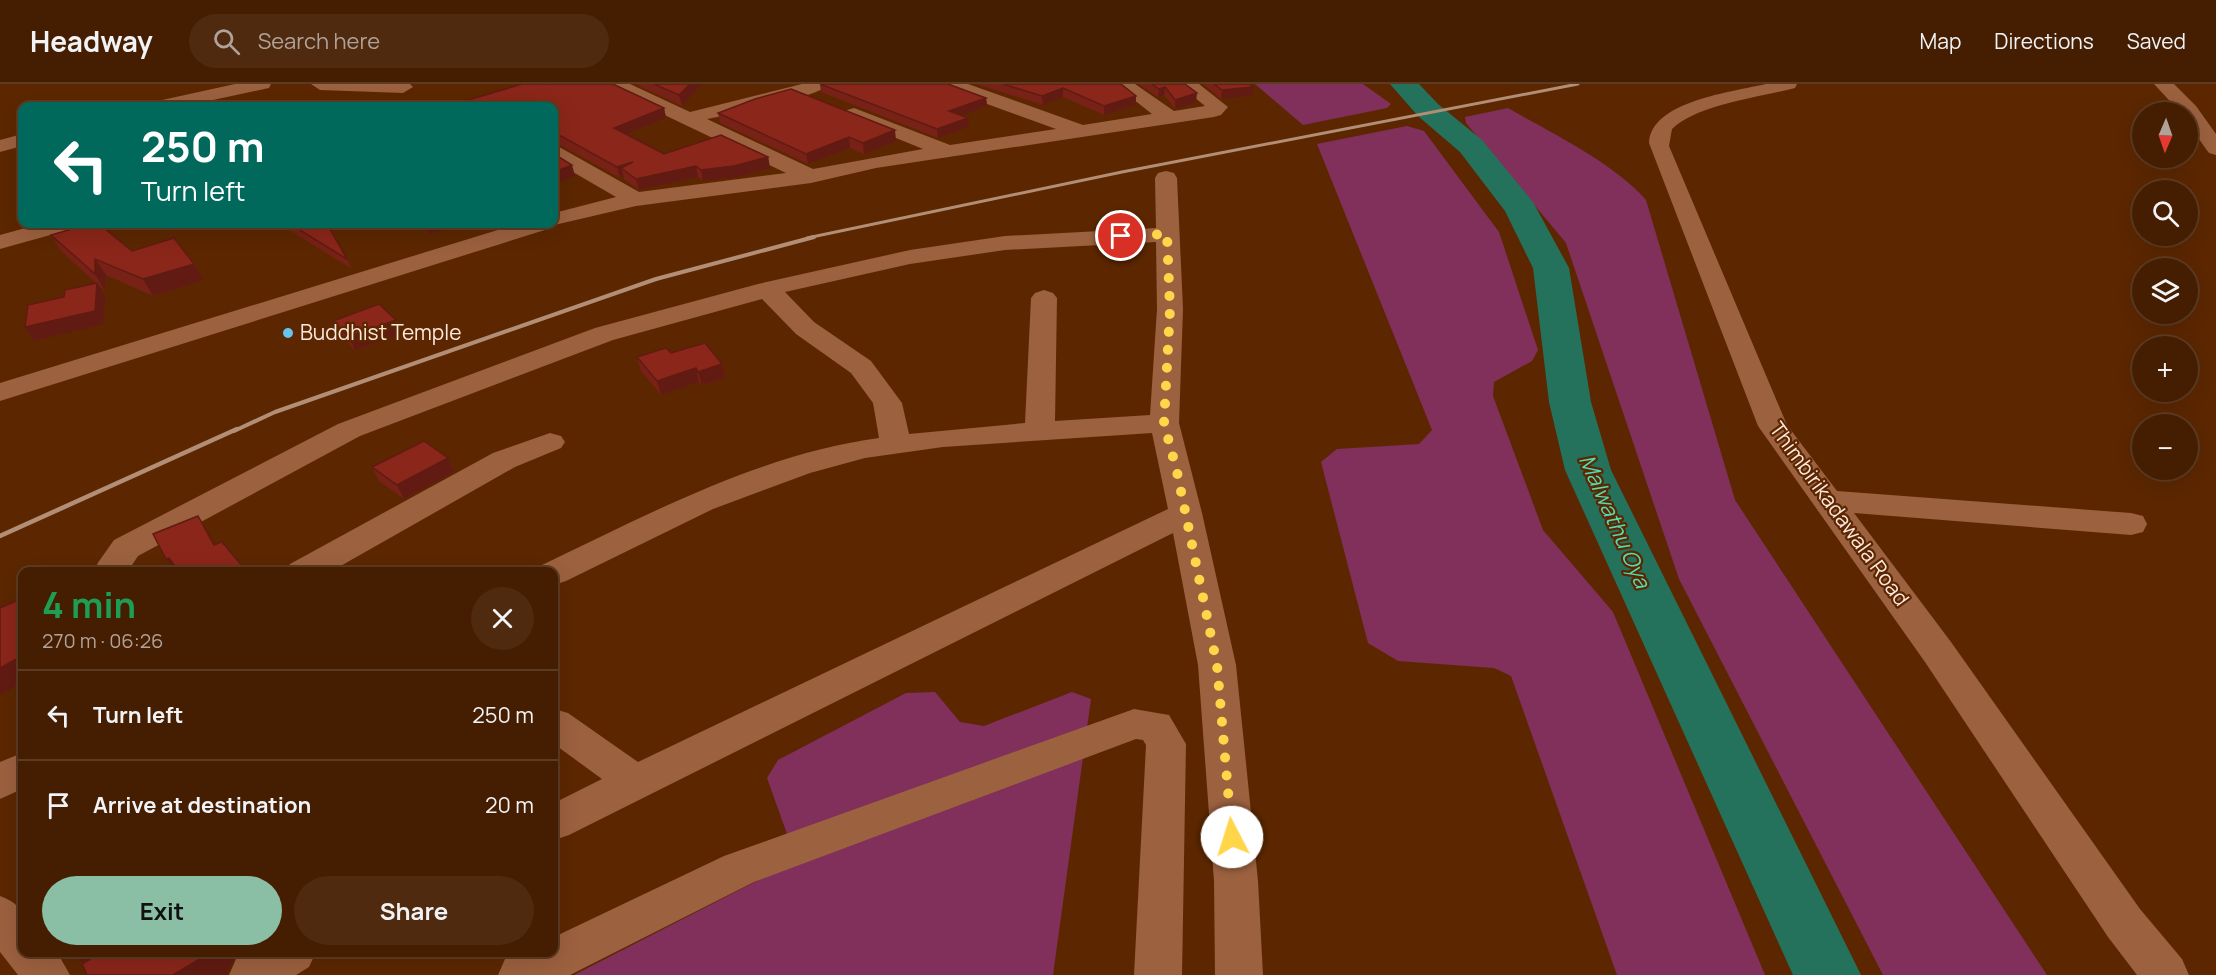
<!DOCTYPE html>
<html lang="en">
<head>
<meta charset="utf-8">
<style>
  :root { --surface:#451d00; --page:#4f2a0f; --text:#f1f3f6; --muted:#b0a299; --line:#5d3b22; --accent:#8abfa5 }
  body { margin:0; font-family:Manrope,sans-serif; background:var(--page); color:var(--text); height:100vh; display:flex; flex-direction:column; font-size:22px; white-space:nowrap }
  * { box-sizing:border-box; margin:0 }
  p { font-size:20px; color:var(--muted) }
  .icon { flex:none; width:33px; height:33px; fill:none; stroke:currentColor; stroke-width:2; stroke-linecap:round; stroke-linejoin:round }
  .map { position:relative; flex:1; overflow:hidden }
  .drawer { position:absolute; left:18px; top:483px; width:540px; height:390px; display:flex; flex-direction:column; background:var(--surface); border-radius:12px; box-shadow:0 6px 24px #0002,0 0 0 2px var(--line) }
  .drawer>* { flex:none }
  .banner { position:absolute; left:18px; top:18px; width:540px; height:126px; border-radius:12px; box-shadow:0 6px 24px #0002,0 0 0 2px var(--line); background:#00695c; color:#fff; overflow:hidden }
  .needle { width:39px; rotate:182deg }
  .buttons { position:absolute; left:2132px; top:18px; display:grid; gap:12px }
  .buttons a { display:grid; place-items:center; width:66px; height:66px; border-radius:50%; background:var(--surface); box-shadow:0 6px 24px #0002,0 0 0 2px var(--line); font-size:30px }
  .pin { position:absolute; display:grid; place-items:center; width:51px; height:51px; color:#fff; margin:-26px; border:3px solid #fff; border-radius:50%; box-shadow:0 2px 6px #0007 }
  .me { position:absolute; width:66px; margin:-33px; rotate:355deg; stroke-linejoin:round; filter:drop-shadow(0 0 4px #0008) }
  .turn { display:flex; align-items:center; gap:21px; height:126px; padding:0 24px; font-size:27px }
  .turn .icon { width:78px; height:78px; stroke-width:2.5 }
  .turn b { display:block; font-size:42px; line-height:51px }
  .round { display:grid; place-items:center; flex:none; width:63px; height:63px; border-radius:32px; background:var(--page) }
  .head { display:flex; align-items:center; justify-content:space-between; height:102px; padding:0 24px }
  h1 { font-size:36px; font-weight:700; line-height:45px; color:#1e9e55 }
  .primary-button { display:flex; gap:12px; margin-top:auto; padding:12px 24px }
  .primary-button a { flex:1; height:69px; border-radius:36px; background:var(--accent); color:#111; font-size:24px; font-weight:700; line-height:69px; text-align:center }
  .primary-button a+a { background:var(--page); color:var(--text) }
  ul { padding:0; list-style:none }
  li { display:flex; align-items:center; gap:18px; height:90px; padding:0 24px; border-top:2px solid var(--line) }
  li div { flex:1 }
  li b { display:block; font-size:22px }
  li em { font-style:normal }
  header { display:flex; align-items:center; gap:36px; box-sizing:border-box; height:84px; padding:0 30px; background:var(--surface); border-bottom:2px solid var(--line) }
  header strong { font-size:28px }
  nav { display:flex; gap:33px; margin-inline-start:auto; font-size:21px }
  .search { width:420px; height:54px; background:var(--page); display:flex; align-items:center; gap:15px; box-sizing:border-box; padding:0 21px; border-radius:33px; color:var(--muted); font-size:22px }
  .map>svg:first-child { display:block }
  .green { fill:#812f5b }
  .lines { fill:none; stroke-linecap:round; stroke-linejoin:round }
  .river { fill:#25725c; fill-rule:evenodd }
  .minor { fill:#9c613f; fill-rule:evenodd }
  .rail-far2 { stroke:#b28e76; stroke-width:3 }
  .rail-far1 { stroke:#b28e76; stroke-width:4 }
  .rail { stroke:#b28e76; stroke-width:4.5 }
  .wall { fill:#782116 }
  .shaded-wall { fill:#611b12 }
  .building { fill:#8b261a; stroke:#611b12; stroke-width:1.5 }
  .route { stroke:#ffd54a; stroke-width:10; stroke-dasharray:0 18 }
  .poi-dot { fill:#66c4ef; stroke:#5c2700; stroke-width:2 }
  .labels { text-anchor:middle; stroke-width:4.5; stroke-linejoin:round; paint-order:stroke }
  .poi-label { font-size:21px; fill:#fde8dd; stroke:#5c2700; text-anchor:start }
  .street-label { font-size:21px; fill:#fde8dd; stroke:#5c2700 }
  .water-label { font-size:22px; font-style:italic; fill:#51ddb4; stroke:#5c2700 }
</style>
</head>
<body>
<header>
<strong>Headway</strong>
<div class="search"><svg class="icon" aria-label="search" viewBox="0 0 24 24"><circle cx="10" cy="10" r="6"/><path d="M15 15l6 6"/></svg>Search here</div>
<nav><a>Map</a><a>Directions</a><a>Saved</a></nav>
</header>
<div class="map">
<svg width="2216" height="891" viewBox="0 0 2216 891">
  <rect width="100%" height="100%" fill="#5c2700"/>
  <g class="green">
    <path d="M1255 0H1363L1391 20 1387 24 1303 41Z"/>
    <path d="M1508 24C1551 49 1614 79 1646 116L1735 416 2047 891H1883L1679 495 1566 159 1466 39 1465 33Z"/>
    <path d="M1407 42 1424 47 1499 148 1538 266 1532 277 1494 298 1493 312 1543 446 1613 528 1765 891H1617L1511 592 1494 584 1398 577 1368 559 1321 378 1337 365 1419 360 1432 346 1317 60Z"/>
    <path d="M935 608 960 638 984 642 1072 608 1091 615 1053 891H574L780 785 791 761 767 694 778 676 906 609Z"/>
  </g>
  <g class="lines">
    <path class="river" d="M1390 0H1419L1438 20 1482 56 1533 118 1569 184 1591 318 1611 386 1861 891H1793L1565 386 1549 318 1533 184 1505 127 1460 68 1418 32Z"/>
    <g class="minor">
      <path d="M235 0H271L269 4 185 22H150L153 18Z"/>
      <path d="M311 0H410L413 3 403 9 320 6Z"/>
      <path d="M606 0H630L690 28 802 0H829C821 13 727 31 707 35L813 85 923 65 847 34 844 30 847 26 854 24 950 61 1056 45 943 4 941 0H968L1083 41 1152 30 1114 0H1135L1174 27 1205 22 1178 0H1199L1228 23 1221 31 1214 33 876 84 811 99 636 122 550 142 548 145 0 317V299L517 140H554V129L616 113 554 77V62L561 64 639 108 786 89 608 4Z"/>
      <path d="M1766 0H1797L1795 4C1761 13 1696 21 1672 45L1669 62 1787 341 1837 407 2131 429 2143 432 2147 440 2143 448 2131 451 1854 429 1951 558 2140 825 2182 875 2189 891H2137L2108 853 1925 578 1758 342 1649 59C1651 17 1732 8 1766 0Z"/>
      <path d="M2154 0H2174L2196 22 2216 50V71L2209 69 2206 65 2187 38V28H2180Z"/>
      <path d="M22 50V62L0 68V56Z"/>
      <path d="M1166 87 1174 89 1177 94 1183 225 1179 339 1202 429 1236 581 1258 797 1263 891H1215L1214 797 1198 581 1173 449 569 751 554 756V719L602 695 554 660V625L568 629 638 678 1168 425 1152 349 943 363 865 374 810 389 713 425 566 497 554 501V488H538L542 481C649 430 760 370 879 354L873 319 851 289 796 250 762 215 613 256 360 352 138 472 132 481 136 488H102L97 480 114 456 338 340 595 244 758 200 910 166 1005 152 1156 144 1155 94 1158 89ZM1156 158 1157 225 1150 331 1055 337 1057 214 1053 209 1044 206 1035 209 1031 214 1025 339 909 350 902 319 871 277 814 238 785 208 910 180 1005 166Z"/>
      <path d="M40 140H76L72 145 0 165V151Z"/>
      <path d="M550 349 561 352 565 358 561 364 515 383 330 488H285L290 480 493 369Z"/>
      <path d="M1134 625 1169 631 1186 660 1182 891H1134L1146 661 1143 656 1136 655 754 798 570 891H498L505 875 520 868H554V853L724 772Z"/>
      <path d="M22 669V705L0 715V678Z"/>
      <path d="M0 812C31 823 22 840 22 868H57L70 891H18L0 868Z"/>
      <path d="M249 868H316L309 883 296 891H229L236 875Z"/>
    </g>
    <path class="rail-far2" d="M807 154 1122 88 1578 0"/>
    <path class="rail-far1" d="M234 347 275 328 656 195 814 153"/>
    <path class="rail" d="M0 452 237 345"/>
  </g>
  <g class="wall">
    <path d="M635 0H702L682 22Z"/>
    <path d="M820 0 986 14 987 22 962 31 969 43 938 54 821 8Z"/>
    <path d="M976 0H1121L1136 12V21L1104 31 1063 13 1043 21Z"/>
    <path d="M1139 0H1185L1196 18 1175 25 1164 11 1158 13Z"/>
    <path d="M1203 0H1249L1253 11 1221 15Z"/>
    <path d="M459 19 664 24 666 34 627 50 664 70 768 73 770 84 737 93 703 97 698 93 639 106 624 95V93L620 94 562 62 554 60V22Z"/>
    <path d="M718 29 896 57 864 70 850 64 808 80 720 39Z"/>
    <path d="M284 140H327L352 185 286 144Z"/>
    <path d="M422 140H465V141L429 150Z"/>
    <path d="M51 151 194 180 204 196 153 212 106 191 105 207 61 167Z"/>
    <path d="M396 236 402 249 355 266 339 250 333 237Z"/>
    <path d="M671 269 722 280 725 294 702 301 699 298 661 311 641 287 637 273Z"/>
    <path d="M448 374 454 388 404 415 379 397 372 383Z"/>
  </g>
  <g class="shaded-wall">
    <path d="M690 0H702L682 22 679 11Z"/>
    <path d="M1165 3 1164 11 1158 13 1159 5Z"/>
    <path d="M1253 3V11L1221 15 1222 6Z"/>
    <path d="M1063 4V13L1043 21 1042 12Z"/>
    <path d="M1197 9 1196 18 1175 25V16Z"/>
    <path d="M1136 12V21L1104 31V22Z"/>
    <path d="M986 14 987 22 950 36 949 27Z"/>
    <path d="M664 24 666 34 617 54 614 44Z"/>
    <path d="M968 34 969 43 938 54 937 45Z"/>
    <path d="M895 46 896 57 864 70 863 59Z"/>
    <path d="M849 53 850 64 808 80 806 70Z"/>
    <path d="M768 73 770 84 737 93 703 97 701 86Z"/>
    <path d="M633 78 621 84 624 93 620 94 617 83Z"/>
    <path d="M572 81 575 92 554 100V88Z"/>
    <path d="M696 82 698 93 639 106 636 95Z"/>
    <path d="M424 140H465V141L429 150Z"/>
    <path d="M95 175 106 191 105 207 95 190Z"/>
    <path d="M194 180 204 196 153 212 143 195Z"/>
    <path d="M97 199 105 212 103 240 34 257 25 243Z"/>
    <path d="M396 236 402 249 355 266 349 253Z"/>
    <path d="M722 280 725 294 702 301 698 288Z"/>
    <path d="M696 284 699 298 661 311 657 297Z"/>
    <path d="M448 374 454 388 404 415 397 401Z"/>
    <path d="M198 432 207 446 224 475 214 461Z"/>
    <path d="M169 474 178 488H175L166 475Z"/>
    <path d="M243 483 246 488H233Z"/>
    <path d="M22 572V598L0 611V584Z"/>
    <path d="M71 868H96L82 878Z"/>
    <path d="M209 868H231L234 874 227 890 226 891H173Z"/>
  </g>
  <g class="building">
    <path d="M522 0H613L664 24 614 44 664 70 721 51 768 73 734 82 701 86 696 82 636 95 621 84 633 78 617 83 559 51 554 50V22H436L456 17 459 19Z"/>
    <path d="M654 0H690L679 11Z"/>
    <path d="M820 0H948L986 14 949 27 968 34 937 45Z"/>
    <path d="M1003 0H1121L1136 12 1104 22 1063 4 1042 12Z"/>
    <path d="M1152 0H1185L1197 9 1175 16 1165 3 1159 5Z"/>
    <path d="M1214 0H1249L1253 3 1222 6Z"/>
    <path d="M791 5 895 46 863 59 849 53 806 70 718 29 755 15Z"/>
    <path d="M554 70 572 81 554 88Z"/>
    <path d="M89 140H99L132 167 174 154 194 180 143 195 95 175V190L51 151Z"/>
    <path d="M290 140H327L347 175Z"/>
    <path d="M97 199 95 227 25 243 28 221 64 213 65 206Z"/>
    <path d="M379 220 396 236 349 253 333 237Z"/>
    <path d="M705 259 722 280 698 288 696 284 657 297 637 273 666 264 671 269Z"/>
    <path d="M424 357 448 374 397 401 372 383Z"/>
    <path d="M198 432 214 461 222 458 243 483 233 488H179L169 474 166 475 153 450Z"/>
    <path d="M18 516 22 522V572L0 584V524Z"/>
    <path d="M102 868H209L208 870 173 891H87L82 880Z"/>
  </g>
  <g class="lines">
    <path class="route" d="M1121 152 1167 150 1170 225 1164 339 1177 388 1217 581 1232 753"/>
  </g>
  <circle class="poi-dot" cx="288" cy="249" r="6"/>
  <g class="labels">
    <g class="poi-label">
      <text x="300" y="256">Buddhist Temple</text>
    </g>
    <g class="street-label">
      <text transform="translate(1839 430) rotate(54)" y="7">Thimbirikadawala Road</text>
    </g>
    <g class="water-label">
      <text transform="translate(1615 437) rotate(66)" y="8">Malwathu Oya</text>
    </g>
  </g>
</svg>
<div class="buttons">
<a><svg class="needle" viewBox="-14 -14 28 28"><path d="M0-13l5 13h-10z" fill="#e53935"/><path d="M0 13l5-13h-10z" fill="#b0a299"/></svg></a>
<a><svg class="icon" aria-label="search" viewBox="0 0 24 24"><circle cx="10" cy="10" r="6"/><path d="M15 15l6 6"/></svg></a>
<a><svg class="icon" aria-label="layers" viewBox="0 0 24 24"><path d="M12 4l9 5-9 5-9-5zM3 14l9 5 9-5"/></svg></a>
<a>+</a>
<a>−</a>
</div>
<div class="pin" style="left:1121px;top:152px;background:#d93025"><svg class="icon" aria-label="arrive" viewBox="0 0 24 24"><path d="M6 21V4h12l-3 4 3 4H6"/></svg></div>
<svg class="me" style="left:1232px;top:753px" viewBox="-20 -20 40 40"><circle r="19" fill="#fff"/><path d="M0-13L10 11 0 6-10 11z" fill="#ffd54a"/></svg>
<div class="banner">
<div class="turn"><svg class="icon" aria-label="left" viewBox="0 0 24 24"><path d="M17 20v-9H6M10 6l-5 5 5 5"/></svg><div><b>250 m</b>Turn left</div></div>
</div>
<section class="drawer">
<div class="head"><div><h1>4 min</h1><p>270 m · 06:26</p></div><a class="round"><svg class="icon" aria-label="close" viewBox="0 0 24 24"><path d="M6 6l12 12M18 6L6 18"/></svg></a></div>
<ul>
<li><svg class="icon" aria-label="left" viewBox="0 0 24 24"><path d="M17 20v-9H6M10 6l-5 5 5 5"/></svg><div><b>Turn left</b></div><em>250 m</em></li>
<li><svg class="icon" aria-label="arrive" viewBox="0 0 24 24"><path d="M6 21V4h12l-3 4 3 4H6"/></svg><div><b>Arrive at destination</b></div><em>20 m</em></li>
</ul>
<div class="primary-button"><a>Exit</a><a>Share</a></div>
</section>
</div>
</body>
</html>
